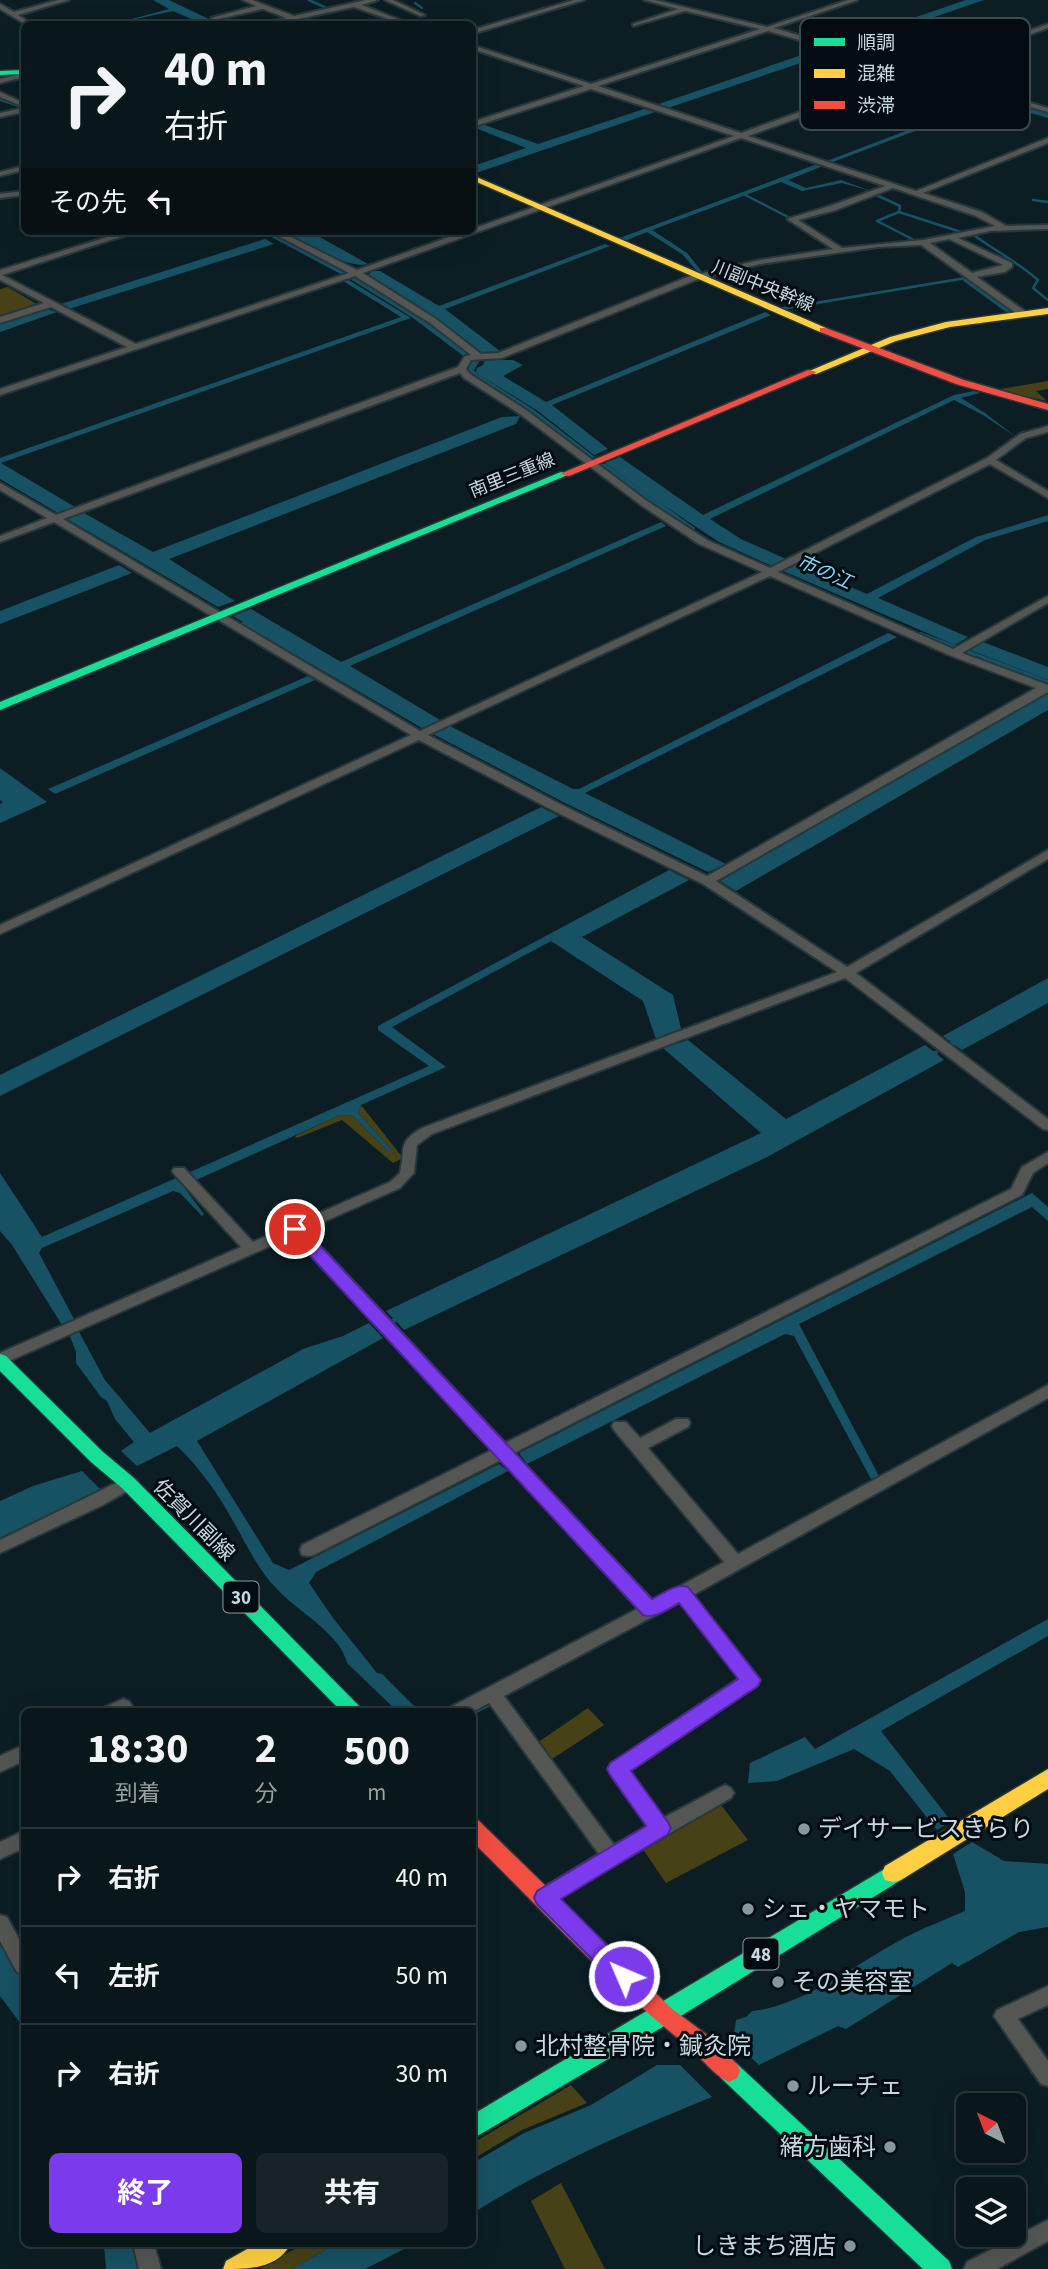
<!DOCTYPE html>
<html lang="ja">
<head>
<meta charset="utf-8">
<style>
  :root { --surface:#09161a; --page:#172327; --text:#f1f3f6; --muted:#999fa2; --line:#293539; --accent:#7c3aed }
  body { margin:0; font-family:"Source Sans 3","Noto Sans JP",sans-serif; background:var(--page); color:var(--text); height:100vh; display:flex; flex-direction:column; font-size:26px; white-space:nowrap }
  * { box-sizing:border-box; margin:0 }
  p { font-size:23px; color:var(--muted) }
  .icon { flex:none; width:38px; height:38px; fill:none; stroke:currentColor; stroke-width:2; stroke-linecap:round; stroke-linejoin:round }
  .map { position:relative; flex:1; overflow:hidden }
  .details { position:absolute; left:21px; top:1708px; width:455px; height:539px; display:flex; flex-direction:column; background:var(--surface); border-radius:10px; box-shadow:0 7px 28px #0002,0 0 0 2px var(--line) }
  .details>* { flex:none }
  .hud { position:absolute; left:21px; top:21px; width:455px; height:214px; border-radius:10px; box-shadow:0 7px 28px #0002,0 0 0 2px var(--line); background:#09161a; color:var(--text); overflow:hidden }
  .needle { width:46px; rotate:318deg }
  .tools { position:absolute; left:956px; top:2093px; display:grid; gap:14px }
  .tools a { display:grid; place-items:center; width:70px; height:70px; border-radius:10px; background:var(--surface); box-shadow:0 7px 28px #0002,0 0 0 2px var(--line); font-size:35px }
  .pin { position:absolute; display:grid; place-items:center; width:60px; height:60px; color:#fff; margin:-30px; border:4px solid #fff; border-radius:50%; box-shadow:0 2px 7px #0007 }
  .me { position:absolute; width:77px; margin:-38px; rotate:315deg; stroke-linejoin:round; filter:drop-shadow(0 0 5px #0008) }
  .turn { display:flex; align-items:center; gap:24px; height:147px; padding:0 28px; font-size:32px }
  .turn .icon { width:91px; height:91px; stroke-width:2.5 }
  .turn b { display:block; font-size:49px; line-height:60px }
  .then { display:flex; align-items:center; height:66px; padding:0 28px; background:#0003; gap:14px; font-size:26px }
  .eta { display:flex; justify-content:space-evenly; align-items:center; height:119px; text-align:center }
  .eta b { font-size:42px; font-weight:700; line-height:49px }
  .action { display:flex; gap:14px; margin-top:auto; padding:14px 28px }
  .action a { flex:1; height:80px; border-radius:10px; background:var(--accent); color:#fff; font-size:28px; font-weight:700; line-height:80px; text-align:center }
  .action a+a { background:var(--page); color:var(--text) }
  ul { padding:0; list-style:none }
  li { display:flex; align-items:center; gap:21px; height:98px; padding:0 28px; border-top:2px solid var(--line) }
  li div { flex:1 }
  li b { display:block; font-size:26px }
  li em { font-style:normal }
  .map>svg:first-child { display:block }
  .green { fill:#464116 }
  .water { fill:#175264 }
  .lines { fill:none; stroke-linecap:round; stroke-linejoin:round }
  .stream-far1 { stroke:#175264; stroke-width:2.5 }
  .stream { stroke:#175264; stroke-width:6 }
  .canal { fill:#175264; fill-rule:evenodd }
  .street-casing { stroke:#28373c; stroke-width:4 }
  .fast-casing { stroke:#28373c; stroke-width:3 }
  .slow-casing { stroke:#28373c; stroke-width:3 }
  .jam-casing { stroke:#28373c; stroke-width:3 }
  .street { fill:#535653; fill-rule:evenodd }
  .fast { fill:#16e098; fill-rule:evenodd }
  .slow { fill:#ffcf43; fill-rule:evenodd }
  .jam { fill:#f24e42; fill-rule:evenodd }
  .route { fill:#7c3aed; stroke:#51269a; stroke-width:2 }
  .poi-dot { fill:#86989e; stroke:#020b0f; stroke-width:2.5 }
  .labels { text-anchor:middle; stroke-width:6; stroke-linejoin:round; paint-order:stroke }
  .far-street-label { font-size:18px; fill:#c7d9e0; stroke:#020b0f }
  .far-water-label { font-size:19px; font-style:italic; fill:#84daf8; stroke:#020b0f }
  .shield { fill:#020b0f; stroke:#8c9ba1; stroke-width:2 }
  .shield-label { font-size:19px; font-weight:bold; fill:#c7d9e0 }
  .street-label { font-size:21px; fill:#c7d9e0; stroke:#020b0f }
  .near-poi-label { font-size:24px; fill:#c7d9e0; stroke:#020b0f; text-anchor:start }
  .key { fill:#020b0f; stroke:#3d494e; stroke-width:2 }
  .key-label { font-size:19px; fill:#c7d9e0 }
</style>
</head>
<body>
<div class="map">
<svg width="1048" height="2269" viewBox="0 0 1048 2269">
  <rect width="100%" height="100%" fill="#0c1e23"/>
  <g class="green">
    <path d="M8 287 40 306 0 319V289Z"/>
    <path d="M1048 381V389L1036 391 1047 401 995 390Z"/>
    <path d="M361 1105 403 1158 393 1163 342 1120 297 1138 295 1136 340 1115 353 1116 389 1152 391 1149 358 1113Z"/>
    <path d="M588 1708 604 1725 549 1761 537 1743Z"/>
    <path d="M721 1805 748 1840 666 1883 642 1848Z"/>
    <path d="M571 2085 587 2103 522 2130 473 2159V2143Z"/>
    <path d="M561 2183 605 2269H565L531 2201Z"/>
    <path d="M303 2244H336L292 2269H260Z"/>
  </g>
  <g class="water">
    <path d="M153 0H169L219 24H203L173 11 113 24 169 9Z"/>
    <path d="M966 0H984L844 48 834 45Z"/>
    <path d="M825 47 911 72 901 75 827 54 665 109 653 106Z"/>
    <path d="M920 75 1048 112V118L992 102 830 163 824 162 985 101 910 78Z"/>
    <path d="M644 109 655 112 476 173 473 171V166L526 148 473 127 482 124 538 144Z"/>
    <path d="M817 164 823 166 788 180 806 188 841 180 871 191 842 183 802 191 781 182 652 230 687 253 703 273H699L682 254 647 232 622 242 617 239Z"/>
    <path d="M283 231H309L368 264C350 270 297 241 283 231Z"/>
    <path d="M265 239 274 244 69 309 61 304Z"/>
    <path d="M605 244 610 246 445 309 500 351 485 355 368 276 372 271H380L439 306Z"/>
    <path d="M964 277 1014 311 1006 312 962 280 783 310 777 308Z"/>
    <path d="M347 279 411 318 1 463 75 507 58 513 0 479V458L401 317 343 281Z"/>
    <path d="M47 309 57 312 0 332V323Z"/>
    <path d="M765 312 771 315 552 405 608 449 594 455 538 411 476 373 477 368 483 365 485 360H513L523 365 503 376 546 402Z"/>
    <path d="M974 391 980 393 961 398 985 413 1016 437 983 415 954 400 710 519 741 539 786 559 772 566 719 542 654 499 605 463 620 457 703 515 954 395Z"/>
    <path d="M520 416 516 424 169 559 235 601 218 607 67 519 84 513 153 552 502 417Z"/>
    <path d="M1048 515V521L985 540 878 598 968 637 955 645 783 571 797 564 867 594 976 537Z"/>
    <path d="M661 522 666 526 350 666 440 720 422 728 240 623 243 622 233 616 251 609 341 662Z"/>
    <path d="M119 565 132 573 0 624V611Z"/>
    <path d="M888 633 897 637 585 793 726 864 708 872 565 803 433 734 450 726 573 789H579Z"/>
    <path d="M983 642 1048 667V680L970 650Z"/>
    <path d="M308 676 315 680 55 794 48 789Z"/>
    <path d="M1043 694 1048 695V710L736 891 720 881Z"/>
    <path d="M0 768 47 802 0 823V804L3 802 0 800Z"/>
    <path d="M541 807 559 816 0 1096V1075Z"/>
    <path d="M669 870 689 880 582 937 673 995 681 1029 656 1039 643 1001 551 941 392 1027 446 1067 361 1105 358 1113 391 1149 390 1153 353 1116 340 1115 183 1186 204 1214 202 1216 180 1193 173 1191 42 1248 39 1253 74 1319 62 1325 12 1245 0 1231V1173L42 1237 176 1178 179 1181 192 1175 190 1172 429 1066 378 1030V1026Z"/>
    <path d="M1048 978V1003L962 1050 955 1045 951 1047 947 1044 951 1042 943 1036Z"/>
    <path d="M688 1040 786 1119 925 1045 933 1051H939L937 1054 944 1060 767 1157 404 1330 397 1322 394 1323 391 1320 393 1318 386 1311 761 1133 663 1048Z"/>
    <path d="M1032 1193 1048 1207V1221L1032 1207 799 1324 879 1476 871 1479 794 1336 785 1334 527 1464 519 1453Z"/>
    <path d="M369 1323 383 1338 197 1441 273 1563 289 1570 499 1464 508 1471 316 1572 309 1583 333 1618 377 1673 382 1674 419 1711H397L347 1663C341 1634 297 1611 278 1590 260 1572 249 1550 237 1528 221 1498 202 1470 177 1446L137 1466 121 1451 134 1442 115 1419 107 1401 101 1397 76 1363V1352L69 1334 78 1330 105 1380 150 1433 303 1349 343 1336Z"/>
    <path d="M82 1471 101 1490 0 1538V1501L33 1486Z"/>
    <path d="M1048 1619V1636L881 1731 951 1821 937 1830 890 1771 854 1749 777 1781 748 1783 750 1763 805 1737 815 1749Z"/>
    <path d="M972 1842 1004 1861 1048 1864V1927L1019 1932 958 1967 952 1963 846 2029 838 2026 759 2065 733 2041 736 2020 746 2017 752 2011C803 2007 864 1958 910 1935 928 1926 947 1919 965 1911V1892L953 1854Z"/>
    <path d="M0 1942 24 1983V2028L0 1996Z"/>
    <path d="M657 2065H680L712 2097C630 2130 548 2166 473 2213V2163L524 2133 591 2105Z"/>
    <path d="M104 2244H134L139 2269H106Z"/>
    <path d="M336 2244H414L365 2269H292Z"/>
  </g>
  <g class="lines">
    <g class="stream-far1">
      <path d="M309 0 331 10"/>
      <path d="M415 3 422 8"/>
      <path d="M359 24H376"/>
      <path d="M874 194 900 206 899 212 877 221 914 240"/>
      <path d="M745 195 790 218"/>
      <path d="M1033 200 1048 202"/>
      <path d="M899 212 961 232"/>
      <path d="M975 236C996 251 1019 263 1038 280L1033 288 1048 300"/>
    </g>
    <path class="stream" d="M472 1712 490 1703"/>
    <g class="canal">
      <path d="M0 96 24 104V109L0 101Z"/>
      <path d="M260 231H272L358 276 419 314 479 358 480 360 474 370 476 373 533 409 595 457 586 459 525 413 468 377 464 370 470 361 413 318 352 280Z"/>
      <path d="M598 464H606L695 528V532H687L598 468Z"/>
      <path d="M921 632 1048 680V688L917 639V633Z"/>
    </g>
    <defs>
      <g id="street">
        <path d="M58 0H69L18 15 32 24H25L0 9V4L14 12Z"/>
        <path d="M243 0H252L294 16 366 0H378L362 5 410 24H402L354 7 274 24H264L286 18 263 9 214 20 211 18 256 6Z"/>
        <path d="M385 0H393L425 15 420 16Z"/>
        <path d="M574 0H584L472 34V30Z"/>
        <path d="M644 0H655L767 27 848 0H858L774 28 918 70 1048 24V28L925 72 1048 108V112L918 75 748 136 916 191 1048 138V143L923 193 982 212 1006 226 1048 225V229L990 231 958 238 1012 263V267L1005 272 977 277 1026 312V316H1020L921 245 878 247 760 264 696 280 502 358 471 360 466 369 470 374 526 410 647 501 707 540 770 568 987 458 1020 434 1048 426V432L1026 438 996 460 1048 491V498L990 464 778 572 953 649 1048 596V603L962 653 1048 685V692L716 881 847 967 1048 850V859L856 973 1048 1119V1130L1043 1129 845 978 432 1134 417 1145 414 1173 400 1188 305 1230 505 1443 1011 1189 1022 1167 1048 1152V1163L1033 1173 1022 1195 514 1453 653 1601 724 1562 614 1430 612 1426 614 1422H626L640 1438 676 1419H688L690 1423 688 1427 648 1448 738 1554 1048 1385V1398L693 1595 760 1680 757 1685 629 1771 663 1818 719 1788 725 1785 731 1788 734 1793 731 1798 545 1905 538 1903 535 1897 538 1891 599 1854 489 1703 472 1712H448L451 1707 639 1608 501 1460 314 1555 308 1556 302 1555 300 1550 302 1545 492 1450 293 1236 0 1365V1353L241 1247 174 1174 172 1171 174 1168H184L253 1242 390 1182 400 1173C406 1149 396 1143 422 1128L837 972 703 884 556 812 419 740 0 934V925L411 735 54 522 0 542V536L47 518 0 490V483L56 515 458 367 465 356 471 355 430 323 355 276 0 395V389L127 347 51 307 0 323V317L44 303 0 280V270L127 231H139L2 275 136 344 349 273 269 231H279L357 270 466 231H472V229L734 136 591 89 472 127V122L584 86 472 49V45L591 84 760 29 685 11 633 26V24L678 9ZM768 31 911 72 741 133 598 86ZM741 138 885 186 830 206 787 219 833 249 760 260 690 276 498 353 481 354 436 319 363 273ZM893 188 976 216 995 226 923 240 842 248 798 220 836 210ZM949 239 1003 265 972 273 930 243ZM460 373 464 378 520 414 641 505 699 544 762 572 420 731 63 519ZM770 576 949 655 1036 688 707 876 564 806 428 735ZM680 1602 740 1678 611 1764 608 1769 611 1774 648 1826 614 1845 504 1696Z"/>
        <path d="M24 73V77L0 83V79Z"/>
        <path d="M0 92 24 103V107L0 97Z"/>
        <path d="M24 108V112L0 117V113Z"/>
        <path d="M24 166V170L0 176V172Z"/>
        <path d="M24 191V195L0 198V194Z"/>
        <path d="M128 1477 134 1479 136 1483 134 1487 103 1505 0 1553V1540Z"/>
        <path d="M123 1699 129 1701 136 1712H102L105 1707Z"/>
        <path d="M24 1745V1761L0 1772V1756Z"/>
        <path d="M24 1831V1848L0 1859V1842Z"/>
        <path d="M0 1915 7 1917 24 1948V1975L17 1972 0 1941Z"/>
        <path d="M1048 1986V2005L1018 2019 1048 2061V2086L1041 2084 994 2016 997 2010Z"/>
        <path d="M1048 2220V2241L997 2269H964L967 2262Z"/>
        <path d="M133 2244H154L161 2269H139Z"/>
      </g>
      <g id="fast">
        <path d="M24 70V74L0 75V71Z"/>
        <path d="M561 472 570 474 0 710V702Z"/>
        <path d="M0 1354 6 1356 103 1452 134 1478 365 1712H342L122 1488 91 1462 0 1371Z"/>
        <path d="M893 1864 901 1866 904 1873 901 1880 671 2022 472 2139V2115Z"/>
        <path d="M729 2060 737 2064 949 2261 952 2269H923L721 2078 718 2071 721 2064Z"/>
      </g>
      <g id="slow">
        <path d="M472 175 826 328 828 330 820 332 472 180Z"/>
        <path d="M1048 308V314L950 327 896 341 816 374 807 372 890 337 946 322Z"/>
        <path d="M1048 1769V1789L901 1880 893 1882 885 1880 882 1873 885 1866Z"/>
        <path d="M256 2244H290C279 2269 247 2269 223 2269L226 2261Z"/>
      </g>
      <g id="jam">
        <path d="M820 328H826L964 380 1048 404V410L956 384 820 332Z"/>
        <path d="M808 370 817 372 569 476 560 474Z"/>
        <path d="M472 1818 479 1821 671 2008 707 2035 737 2064 740 2071 737 2078 729 2082C713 2075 702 2058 689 2047 611 1986 543 1911 472 1841Z"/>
      </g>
    </defs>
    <use href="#street" class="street-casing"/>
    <use href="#fast" class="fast-casing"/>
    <use href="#slow" class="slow-casing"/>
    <use href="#jam" class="jam-casing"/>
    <use href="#street" class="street"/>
    <use href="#fast" class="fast"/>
    <use href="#slow" class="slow"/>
    <use href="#jam" class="jam"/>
  </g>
  <path class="route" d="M295 1224 301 1225 652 1599C664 1593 676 1583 688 1587L761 1680 758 1686 631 1771 668 1822 671 1828 668 1834 561 1899 631 1969 635 1976 631 1983 624 1986 616 1983 537 1904 534 1898 537 1891 646 1826 610 1775 607 1769 610 1763 738 1679 679 1603C668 1609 656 1619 643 1615L289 1233 286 1229Z"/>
  <g class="poi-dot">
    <circle cx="804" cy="1829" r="7"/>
    <circle cx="748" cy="1909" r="7"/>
    <circle cx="778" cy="1982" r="7"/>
    <circle cx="521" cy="2046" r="7"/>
    <circle cx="793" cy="2086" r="7"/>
    <circle cx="890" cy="2147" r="7"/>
    <circle cx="850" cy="2246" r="7"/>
  </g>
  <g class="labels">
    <g class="far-street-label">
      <text transform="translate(763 286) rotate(22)" y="6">川副中央幹線</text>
      <text transform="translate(512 475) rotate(-22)" y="6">南里三重線</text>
    </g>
    <g class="far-water-label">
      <text transform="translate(825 571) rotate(24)" y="7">市の江</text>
    </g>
    <g class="shield">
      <rect x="223.5" y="1581.5" width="35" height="31" rx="5"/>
      <rect x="743.5" y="1938.5" width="35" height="31" rx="5"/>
    </g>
    <g class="shield-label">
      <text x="241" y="1604">30</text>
      <text x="761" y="1961">48</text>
    </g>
    <g class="street-label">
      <text transform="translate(194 1520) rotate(45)" y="7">佐賀川副線</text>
    </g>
    <g class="near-poi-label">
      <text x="818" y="1837">デイサービスきらり</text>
      <text x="762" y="1917">シェ・ヤマモト</text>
      <text x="792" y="1990">その美容室</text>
      <text x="535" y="2054">北村整骨院・鍼灸院</text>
      <text x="807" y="2094">ルーチェ</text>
      <text x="876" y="2155" text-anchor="end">緒方歯科</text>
      <text x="836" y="2254" text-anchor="end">しきまち酒店</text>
    </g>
  </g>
  <rect x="800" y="18" width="230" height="112" rx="10" class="key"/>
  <rect x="814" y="38" width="31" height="8" fill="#16e098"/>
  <rect x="814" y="69" width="31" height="9" fill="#ffcf43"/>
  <rect x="814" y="101" width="31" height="8" fill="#f24e42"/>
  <g class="key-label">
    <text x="857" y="49">順調</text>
    <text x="857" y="80">混雑</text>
    <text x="857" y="112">渋滞</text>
  </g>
</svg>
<div class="tools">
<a><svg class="needle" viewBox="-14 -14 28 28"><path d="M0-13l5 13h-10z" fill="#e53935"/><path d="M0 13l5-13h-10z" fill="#999fa2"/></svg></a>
<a><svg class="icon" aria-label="layers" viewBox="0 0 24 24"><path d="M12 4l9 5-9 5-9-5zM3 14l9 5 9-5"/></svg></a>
</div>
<div class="pin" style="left:295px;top:1229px;background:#d93025"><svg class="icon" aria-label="arrive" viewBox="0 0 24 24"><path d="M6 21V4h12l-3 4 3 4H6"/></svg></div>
<svg class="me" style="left:624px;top:1976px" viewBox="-20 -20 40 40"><circle r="17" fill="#7c3aed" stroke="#fff" stroke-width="3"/><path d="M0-11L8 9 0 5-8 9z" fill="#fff"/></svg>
<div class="hud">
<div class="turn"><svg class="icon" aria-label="right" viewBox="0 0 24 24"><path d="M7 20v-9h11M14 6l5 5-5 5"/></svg><div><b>40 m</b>右折</div></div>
<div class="then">その先<svg class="icon" aria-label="left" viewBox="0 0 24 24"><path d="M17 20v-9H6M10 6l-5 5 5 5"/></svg></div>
</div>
<section class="details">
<div class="eta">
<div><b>18:30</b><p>到着</p></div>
<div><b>2</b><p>分</p></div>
<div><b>500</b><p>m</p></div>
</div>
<ul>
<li><svg class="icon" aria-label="right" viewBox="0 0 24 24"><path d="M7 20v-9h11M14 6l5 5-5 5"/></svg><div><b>右折</b></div><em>40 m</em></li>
<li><svg class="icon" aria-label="left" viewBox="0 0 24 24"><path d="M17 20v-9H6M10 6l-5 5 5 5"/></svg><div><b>左折</b></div><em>50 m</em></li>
<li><svg class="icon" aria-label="right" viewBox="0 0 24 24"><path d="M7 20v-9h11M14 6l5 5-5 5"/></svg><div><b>右折</b></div><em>30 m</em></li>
</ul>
<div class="action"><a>終了</a><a>共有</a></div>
</section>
</div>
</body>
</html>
